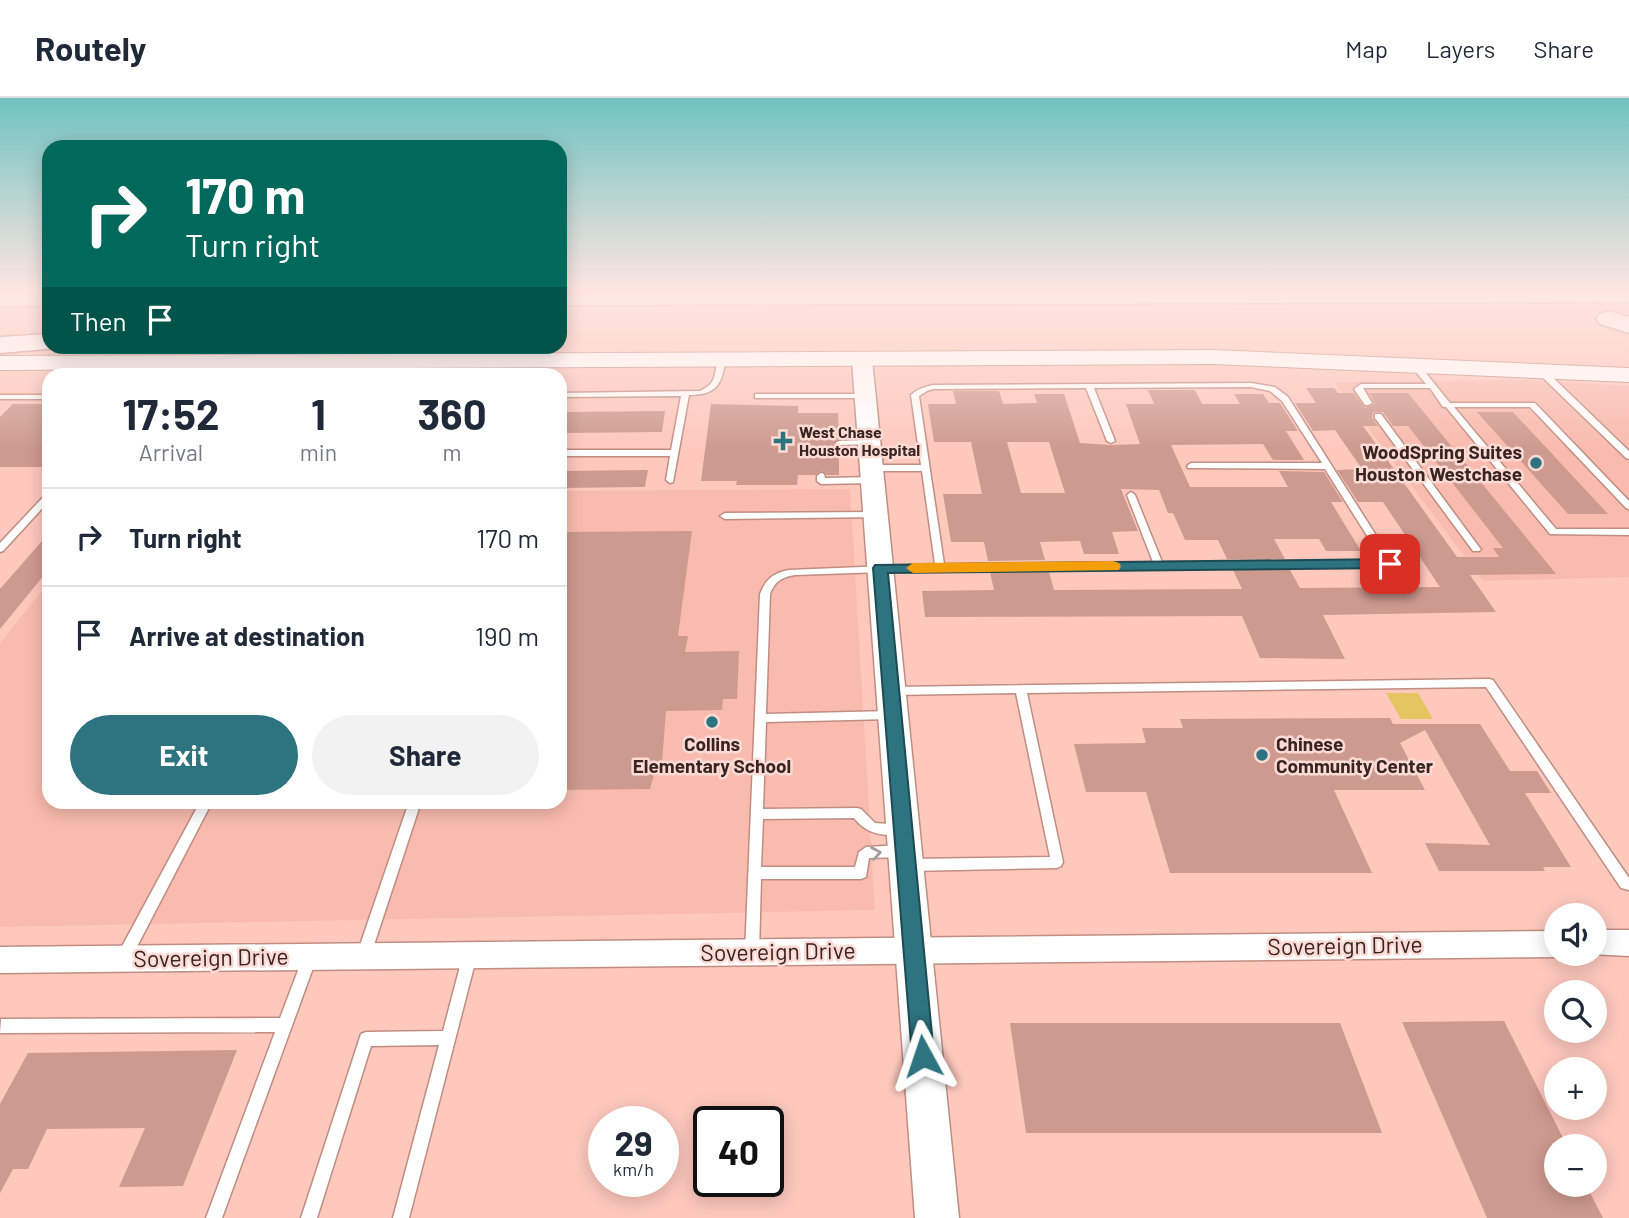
<!DOCTYPE html>
<html lang="en">
<head>
<meta charset="utf-8">
<style>
  :root { --surface:#fff; --page:#f2f2f3; --text:#1f2937; --muted:#747a83; --line:#e0e1e3; --accent:#2d7380 }
  body { margin:0; font-family:Barlow,sans-serif; background:var(--page); color:var(--text); height:100vh; display:flex; flex-direction:column; font-size:26px; white-space:nowrap }
  * { box-sizing:border-box; margin:0 }
  p { font-size:23px; color:var(--muted) }
  .icon { flex:none; width:38px; height:38px; fill:none; stroke:currentColor; stroke-width:2; stroke-linecap:round; stroke-linejoin:round }
  .map { position:relative; flex:1; overflow:hidden }
  .drawer { position:absolute; left:42px; top:270px; width:525px; height:441px; display:flex; flex-direction:column; background:var(--surface); border-radius:21px; box-shadow:0 4px 18px #0003 }
  .drawer>* { flex:none }
  .banner { position:absolute; left:42px; top:42px; width:525px; height:214px; border-radius:21px; box-shadow:0 4px 18px #0003; background:#00695c; color:#fff; overflow:hidden }
  .buttons { position:absolute; left:1544px; top:805px; display:grid; gap:14px }
  .buttons a { display:grid; place-items:center; width:63px; height:63px; border-radius:50%; background:var(--surface); box-shadow:0 4px 18px #0003; font-size:35px }
  .speed { position:absolute; left:588px; top:1008px; display:flex; gap:14px; font-size:35px; font-weight:700; text-align:center }
  .speed>* { display:grid; place-content:center; width:91px; height:91px; border-radius:50%; background:var(--surface); box-shadow:0 4px 18px #0003; line-height:1 }
  .speed small { font-size:18px; font-weight:400 }
  .speed .limit { border:4px solid #111; border-radius:10px; background:#fff; color:#111 }
  .pin { position:absolute; display:grid; place-items:center; width:60px; height:60px; color:#fff; margin:-30px; border-radius:14px; box-shadow:0 4px 10px #0006 }
  .me { position:absolute; width:77px; margin:-38px; rotate:355deg; stroke-linejoin:round; filter:drop-shadow(0 0 5px #0008) }
  .turn { display:flex; align-items:center; gap:24px; height:147px; padding:0 28px; font-size:32px }
  .turn .icon { width:91px; height:91px; stroke-width:2.5 }
  .turn b { display:block; font-size:49px; line-height:60px }
  .then { display:flex; align-items:center; height:66px; padding:0 28px; background:#0003; gap:14px; font-size:26px }
  .eta { display:flex; justify-content:space-evenly; align-items:center; height:119px; text-align:center }
  .eta b { font-size:42px; font-weight:700; line-height:49px }
  .button { display:flex; gap:14px; margin-top:auto; padding:14px 28px }
  .button a { flex:1; height:80px; border-radius:42px; background:var(--accent); color:#fff; font-size:28px; font-weight:700; line-height:80px; text-align:center }
  .button a+a { background:var(--page); color:var(--text) }
  ul { padding:0; list-style:none }
  li { display:flex; align-items:center; gap:21px; height:98px; padding:0 28px; border-top:2px solid var(--line) }
  li div { flex:1 }
  li b { display:block; font-size:26px }
  li em { font-style:normal }
  header { display:flex; align-items:center; gap:42px; box-sizing:border-box; height:98px; padding:0 35px; background:var(--surface); border-bottom:2px solid var(--line) }
  header strong { font-size:33px }
  nav { display:flex; gap:38px; margin-inline-start:auto; font-size:24px }
  .map>svg:first-child { display:block }
  .built { fill:#f9bbae }
  .green { fill:#e5c560 }
  .building { fill:#cd9a8f; fill-rule:evenodd }
  .lines { fill:none; stroke-linecap:round; stroke-linejoin:round }
  .service-casing { stroke:#bf8d82; stroke-width:3 }
  .minor-casing { stroke:#bf8d82; stroke-width:3 }
  .tertiary-casing { stroke:#bf8d82; stroke-width:3 }
  .secondary-casing { stroke:#bf8d82; stroke-width:2 }
  .motorway-casing { stroke:#bf8d82; stroke-width:3 }
  .service { fill:#fff; fill-rule:evenodd }
  .minor { fill:#fff; fill-rule:evenodd }
  .tertiary { fill:#fff; fill-rule:evenodd }
  .secondary { fill:#fff; fill-rule:evenodd }
  .motorway { fill:#fff; fill-rule:evenodd }
  .oneway { stroke:#a59c9b }
  .route { fill:#2d7380; stroke:#1d4b53; stroke-width:2 }
  .slow { fill:#f59e0b }
  .poi-dot { fill:#2d7380; stroke:#fddbd4; stroke-width:2.5 }
  .labels { text-anchor:middle; stroke-width:5; stroke-linejoin:round; paint-order:stroke }
  .far-poi-label { font-size:16px; font-weight:bold; fill:#382420; stroke:#fddbd4; text-anchor:start }
  .poi-label { font-size:19px; font-weight:bold; fill:#382420; stroke:#fddbd4; text-anchor:end }
  .near-street-label { font-size:23px; fill:#382420; stroke:#fddbd4 }
</style>
</head>
<body>
<header>
<strong>Routely</strong>
<nav><a>Map</a><a>Layers</a><a>Share</a></nav>
</header>
<div class="map">
<svg width="1629" height="1120" viewBox="0 0 1629 1120">
  <rect width="100%" height="100%" fill="#fec8bd"/>
  <g class="built">
    <path d="M1528 282 1629 288V479L1483 483 1334 284Z"/>
    <path d="M850 391 875 812 0 829V545L49 484V704H560V393Z"/>
  </g>
  <path class="green" d="M1386 595H1418L1433 621H1401Z"/>
  <g class="building">
    <path d="M1306 290H1334L1338 295H1354L1365 310 1375 306 1369 295H1408L1556 476 1470 477 1496 514 1323 517 1345 561 1260 560 1242 518 925 519 922 493 994 492 990 474H1049L1054 492 1242 491 1233 472H1290L1300 490 1440 489 1383 404H1358L1337 372 1362 371 1335 332 1313 333 1295 305H1316ZM1373 314H1383L1393 328H1408L1503 450H1493L1499 459H1457L1363 328H1378L1372 320Z"/>
    <path d="M1148 292H1195L1202 306H1240L1234 296H1263L1269 305H1280L1298 333H1286L1304 362H1273L1263 346 1171 347 1190 389H1288L1279 373 1324 374 1343 404H1331L1361 453H1326L1319 441H1274L1285 461H1227L1218 442H1185L1173 415H1168L1159 392 1121 391 1138 433 1112 434 1119 456H1084L1080 443 1040 444 1045 462 988 463 984 444H951L943 396H982L971 344H934L928 306H956L953 293H999L1003 306 1037 305 1034 296H1064L1080 345 1112 347 1140 346 1126 306H1154ZM1007 344H1049L1065 395H1021Z"/>
    <path d="M13 306H49V369H0V319Z"/>
    <path d="M711 306 798 308V315H838L839 340 833 346 839 350V377H827L822 373 815 377H798L797 387H736L737 383H701Z"/>
    <path d="M665 313 662 334 560 335 564 314Z"/>
    <path d="M1477 314H1513L1608 416H1568Z"/>
    <path d="M648 372 645 389 560 390V373Z"/>
    <path d="M692 433 678 538H688L685 554 739 553 737 601H723L722 612 666 613 661 677H654L650 691 560 692V434Z"/>
    <path d="M49 435V471L0 531V491Z"/>
    <path d="M1390 620 1393 626H1480L1510 673H1537L1551 695H1525L1571 769H1543L1545 773H1439L1425 745 1490 747 1425 632 1400 645 1425 692H1334L1372 775H1170L1146 694H1086L1074 646 1146 645 1142 630H1183L1180 621Z"/>
    <path d="M1504 923 1567 1048H1556V1087H1586L1603 1120H1487L1402 924Z"/>
    <path d="M1010 925H1340L1382 1035H1026Z"/>
    <path d="M237 952 183 1088 119 1089 145 1030 47 1031 28 1071H13L0 1095V1006L28 955Z"/>
  </g>
  <g class="lines">
    <defs>
      <g id="service">
        <path d="M718 261 725 263C722 288 715 297 689 297L673 384 670 385 666 382 670 358H560V352H671L681 298 560 299V295L700 293C717 285 714 277 718 261Z"/>
        <path d="M202 262 209 264 198 276H191Z"/>
        <path d="M1411 264H1417L1450 305H1535L1629 403V411L1626 410 1530 309H1454L1556 431H1629V437L1550 436 1446 309H1443L1430 290H1363L1372 305 1368 307H1365L1354 291 1361 286H1426L1411 268Z"/>
        <path d="M1538 271H1544L1629 353V361L1626 360 1538 275Z"/>
        <path d="M1251 285 1275 289 1288 299 1393 464 1395 466 1393 468 940 472 795 477C782 479 775 483 770 496L766 616 891 613 895 614 897 617 895 620 891 621 766 624 763 711 857 710 861 711 875 725 904 727 906 731 904 735C886 740 866 736 854 720L763 721 761 769H855L859 754 866 749 901 747 905 749 907 753 905 757 901 759 869 760 866 779 861 781H761L759 855 757 860 752 862 747 860 745 855 760 496C766 481 773 475 789 472L935 466 922 373H871L867 370 871 367H921L911 297C917 291 924 289 933 287ZM1251 289 1270 293 1282 303 1322 365H1191L1187 368 1188 370 1325 371 1383 463 1162 464 1135 397 1131 394 1127 397 1153 464 944 466 919 298 927 293 933 291 1086 290 1107 343 1111 345 1115 343 1094 290Z"/>
        <path d="M755 296H865L869 298 865 300H755Z"/>
        <rect x="0" y="297" width="49" height="4"/>
        <path d="M1375 316H1381L1479 449 1481 451 1479 453H1473L1375 320Z"/>
        <path d="M869 342 873 344 872 346 839 347 835 345 839 343Z"/>
        <path d="M821 375 824 376 825 380 872 379 876 382 872 385 821 386 817 383V378Z"/>
        <path d="M49 395V403L3 453 0 454V445L46 396Z"/>
        <path d="M875 414 878 415 880 417 878 419 725 421 720 418 725 415Z"/>
        <path d="M1489 581 1493 582 1629 780V792L1621 790 1486 589 1027 595 1063 764 1061 768 1057 770 909 773 905 771 903 767 905 763 909 761 1050 759 1016 595 892 597 888 596 887 593 888 590 892 589Z"/>
        <path d="M200 704H212L129 864 124 866 119 864 117 859 119 854Z"/>
        <path d="M409 704H421L371 856 369 861 364 863 359 861 357 856Z"/>
        <path d="M470 850 475 852 477 857 409 1120H393L439 947 371 948 317 1120H301L361 936 366 934 443 933 463 857 465 852Z"/>
        <path d="M310 852 315 854 317 859 222 1120H206L275 934 0 935 1 921 280 920 305 854Z"/>
      </g>
      <g id="minor">
        <path d="M1594 832H1629V858L1589 856H1594Z"/>
        <path d="M1556 833V856H1564L1556 859 0 875V849Z"/>
      </g>
      <path id="tertiary" d="M862 256 869 258 872 262 959 1120H915L852 262 855 258Z"/>
      <path id="secondary" d="M1213 252 1629 270V284L1213 266 0 272V258Z"/>
      <g id="motorway">
        <rect x="0" y="195" width="49" height="13"/>
        <path d="M560 195H1629V204L560 207Z"/>
        <path d="M1609 213 1629 219V235L1600 226 1596 221 1600 216Z"/>
        <path d="M49 236V248L58 250 0 255V239Z"/>
      </g>
    </defs>
    <use href="#service" class="service-casing"/>
    <use href="#minor" class="minor-casing"/>
    <use href="#tertiary" class="tertiary-casing"/>
    <use href="#secondary" class="secondary-casing"/>
    <use href="#motorway" class="motorway-casing"/>
    <use href="#service" class="service"/>
    <use href="#minor" class="minor"/>
    <use href="#tertiary" class="tertiary"/>
    <use href="#secondary" class="secondary"/>
    <use href="#motorway" class="motorway"/>
  </g>
  <defs><path id="oneway-chevron" d="M-2-3.5L2.5 0L-2 3.5" fill="none" stroke-width="1.6" stroke-linecap="round" stroke-linejoin="round" transform="scale(1.75)"/></defs>
  <use class="oneway" href="#oneway-chevron" transform="translate(876 755) rotate(-10)"/>
  <linearGradient id="sky" x2="0" y2="1"><stop stop-color="#6fc3c1"/><stop offset="0.55" stop-color="#ffe6e1"/><stop offset="1" stop-color="#ffe6e1" stop-opacity="0"/></linearGradient>
  <rect width="1629" height="352" fill="url(#sky)"/>
  <path class="route" d="M1390 461 1398 466 1395 470 888 475 934 958 930 966 923 969 915 966 912 958 873 470 875 467Z"/>
  <path class="slow" d="M1113 463 1119 465 1121 468 1119 472 913 475 906 470 913 465Z"/>
  <g class="poi-dot">
    <path d="M779.5 332.5h7v7h7v7h-7v7h-7v-7h-7v-7h7z"/>
    <circle cx="1536" cy="365" r="7"/>
    <circle cx="712" cy="624" r="7"/>
    <circle cx="1262" cy="657" r="7"/>
  </g>
  <g class="labels">
    <g class="far-poi-label">
      <text x="799" y="340">West Chase<tspan x="799" dy="18">Houston Hospital</tspan></text>
    </g>
    <g class="poi-label">
      <text x="1522" y="361">WoodSpring Suites<tspan x="1522" dy="22">Houston Westchase</tspan></text>
      <text x="712" y="653" text-anchor="middle">Collins<tspan x="712" dy="22">Elementary School</tspan></text>
      <text x="1276" y="653" text-anchor="start">Chinese<tspan x="1276" dy="22">Community Center</tspan></text>
    </g>
    <g class="near-street-label">
      <text transform="translate(1345 848) rotate(-1)" y="8">Sovereign Drive</text>
      <text transform="translate(778 854) rotate(-1)" y="8">Sovereign Drive</text>
      <text transform="translate(211 860) rotate(-1)" y="8">Sovereign Drive</text>
    </g>
  </g>
</svg>
<div class="buttons">
<a><svg class="icon" aria-label="sound" viewBox="0 0 24 24"><path d="M4 9h4l5-4v14l-5-4H4zM17 9q2 3 0 6"/></svg></a>
<a><svg class="icon" aria-label="search" viewBox="0 0 24 24"><circle cx="10" cy="10" r="6"/><path d="M15 15l6 6"/></svg></a>
<a>+</a>
<a>−</a>
</div>
<div class="speed"><div>29<small>km/h</small></div><div class="limit">40</div></div>
<div class="pin" style="left:1390px;top:466px;background:#d93025"><svg class="icon" aria-label="arrive" viewBox="0 0 24 24"><path d="M6 21V4h12l-3 4 3 4H6"/></svg></div>
<svg class="me" style="left:923px;top:958px" viewBox="-20 -20 40 40"><path d="M0-17L14 15 0 8-14 15z" fill="#2d7380" stroke="#fff" stroke-width="4"/></svg>
<div class="banner">
<div class="turn"><svg class="icon" aria-label="right" viewBox="0 0 24 24"><path d="M7 20v-9h11M14 6l5 5-5 5"/></svg><div><b>170 m</b>Turn right</div></div>
<div class="then">Then<svg class="icon" aria-label="arrive" viewBox="0 0 24 24"><path d="M6 21V4h12l-3 4 3 4H6"/></svg></div>
</div>
<section class="drawer">
<div class="eta">
<div><b>17:52</b><p>Arrival</p></div>
<div><b>1</b><p>min</p></div>
<div><b>360</b><p>m</p></div>
</div>
<ul>
<li><svg class="icon" aria-label="right" viewBox="0 0 24 24"><path d="M7 20v-9h11M14 6l5 5-5 5"/></svg><div><b>Turn right</b></div><em>170 m</em></li>
<li><svg class="icon" aria-label="arrive" viewBox="0 0 24 24"><path d="M6 21V4h12l-3 4 3 4H6"/></svg><div><b>Arrive at destination</b></div><em>190 m</em></li>
</ul>
<div class="button"><a>Exit</a><a>Share</a></div>
</section>
</div>
</body>
</html>
